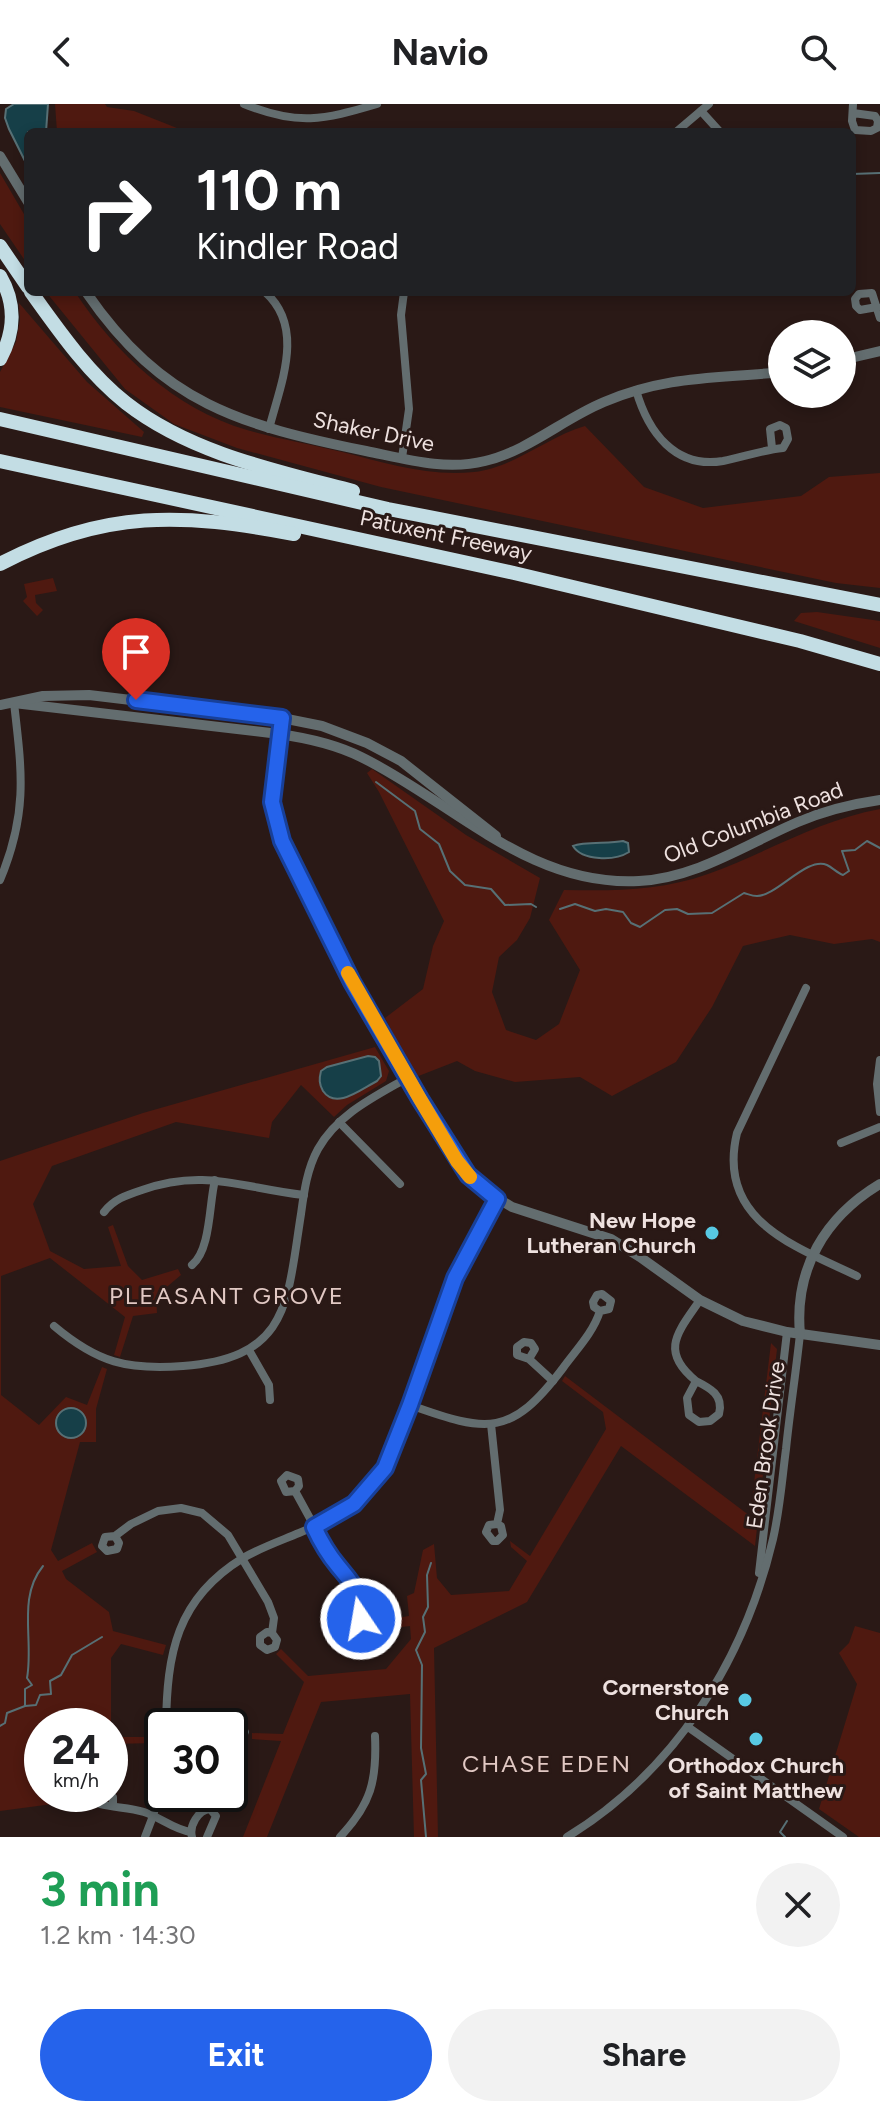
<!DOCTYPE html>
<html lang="en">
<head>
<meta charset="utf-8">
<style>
  :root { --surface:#fff; --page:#f2f2f2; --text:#202124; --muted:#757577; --accent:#2563eb }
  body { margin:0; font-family:Figtree,sans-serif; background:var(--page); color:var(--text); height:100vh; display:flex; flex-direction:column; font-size:30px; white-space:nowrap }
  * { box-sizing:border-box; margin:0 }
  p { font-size:26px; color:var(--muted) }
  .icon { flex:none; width:44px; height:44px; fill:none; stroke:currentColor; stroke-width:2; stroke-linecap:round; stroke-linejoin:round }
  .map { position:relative; height:1733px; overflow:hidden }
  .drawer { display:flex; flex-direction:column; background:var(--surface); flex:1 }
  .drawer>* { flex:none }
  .banner { position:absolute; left:24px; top:24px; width:832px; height:168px; border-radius:12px; box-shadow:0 4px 12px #0003; background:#202124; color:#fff; overflow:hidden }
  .tools { position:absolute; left:768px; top:216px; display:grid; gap:16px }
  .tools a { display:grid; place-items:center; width:88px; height:88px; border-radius:50%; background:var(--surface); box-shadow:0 4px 12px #0003; font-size:40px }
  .speed { position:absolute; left:24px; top:1604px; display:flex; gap:16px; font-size:40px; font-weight:700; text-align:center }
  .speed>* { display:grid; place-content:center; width:104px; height:104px; border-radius:50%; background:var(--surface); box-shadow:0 4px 12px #0003; line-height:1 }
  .speed small { font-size:20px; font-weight:400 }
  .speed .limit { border:4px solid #111; border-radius:12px; background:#fff; color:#111 }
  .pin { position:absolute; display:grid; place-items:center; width:68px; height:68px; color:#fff; margin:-82px -34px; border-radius:50% 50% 50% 0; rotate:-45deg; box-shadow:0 0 8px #0007 }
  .pin .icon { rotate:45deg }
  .me { position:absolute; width:88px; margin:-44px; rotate:348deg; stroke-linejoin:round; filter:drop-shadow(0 0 6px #0008) }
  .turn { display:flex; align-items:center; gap:28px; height:168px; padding:0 40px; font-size:36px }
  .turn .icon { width:104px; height:104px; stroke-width:2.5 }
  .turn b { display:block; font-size:56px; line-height:68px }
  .round { display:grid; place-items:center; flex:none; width:84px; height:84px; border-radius:42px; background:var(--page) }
  .overview { display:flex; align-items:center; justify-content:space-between; height:136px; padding:0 40px }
  h1 { font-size:48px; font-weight:700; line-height:60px; color:#1e9e55 }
  .action { display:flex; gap:16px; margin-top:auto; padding:16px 40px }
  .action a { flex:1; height:92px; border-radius:48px; background:var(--accent); color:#fff; font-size:32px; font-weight:700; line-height:92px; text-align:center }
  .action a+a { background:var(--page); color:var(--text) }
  header { display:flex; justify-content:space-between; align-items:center; height:104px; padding:0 40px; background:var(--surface); font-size:36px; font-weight:700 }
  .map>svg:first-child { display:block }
  .green { fill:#4f1910 }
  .water { fill:#163f48; stroke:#577075; stroke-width:2 }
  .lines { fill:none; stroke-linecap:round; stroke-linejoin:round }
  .stream { stroke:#577075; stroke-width:2 }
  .minor { stroke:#636d6f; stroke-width:8 }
  .tertiary { stroke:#636d6f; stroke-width:10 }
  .motorway { stroke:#c3dde4; stroke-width:14 }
  .route-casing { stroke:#184099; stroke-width:20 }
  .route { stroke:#2563eb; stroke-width:14 }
  .slow { stroke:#f59e0b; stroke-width:14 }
  .poi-dot { fill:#58c9e3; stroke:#2a1916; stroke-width:3 }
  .labels { text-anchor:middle; stroke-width:6; stroke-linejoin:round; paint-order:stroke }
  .street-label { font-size:22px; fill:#eee1df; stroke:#2a1916 }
  .poi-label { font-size:22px; font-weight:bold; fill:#eee1df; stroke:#2a1916; text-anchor:end }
  .neighbourhood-label { font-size:24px; letter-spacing:2px; fill:#e1c8c3; stroke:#2a1916 }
</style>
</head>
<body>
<header><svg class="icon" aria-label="back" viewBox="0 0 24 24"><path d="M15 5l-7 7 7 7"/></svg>Navio<svg class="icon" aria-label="search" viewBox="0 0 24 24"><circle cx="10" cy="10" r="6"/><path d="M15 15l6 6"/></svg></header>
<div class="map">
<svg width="880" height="1733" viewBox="0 0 880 1733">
  <rect width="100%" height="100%" fill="#2a1916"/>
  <g class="green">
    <path d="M55 0H105L107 3 134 7 187 28H57Z"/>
    <path d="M0 69 28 117V161L0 120Z"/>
    <path d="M46 188H75C115 249 175 305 247 326 278 335 311 340 342 348 385 359 429 373 474 368 513 364 547 333 585 322L644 383 703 404 801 392 829 373 880 369V484L836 479 381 383 237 344 174 320 125 285Z"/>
    <path d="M19 199 87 278 144 328 142 333 0 303V268L16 238 20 216Z"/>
    <path d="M53 474 57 487 35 491 36 499 43 506 37 512 23 497 27 493 24 480Z"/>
    <path d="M817 508 880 517V544L794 517 801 509Z"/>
    <path d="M372 665 466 731 540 774 530 814 517 836 499 853 492 888 506 926 536 936 559 920 580 866 549 816 564 786C614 787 660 787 708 770 766 749 819 716 880 705V838L872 835 834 840 790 831 743 842 712 903 676 958 612 992 580 973 515 978 475 967 457 957 416 973 385 914 423 885 433 842 444 817 379 688 367 669Z"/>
    <path d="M375 943 389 967 386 977 347 1001 334 1013 301 981 272 1018 269 1034 176 1018 52 1062 33 1100 50 1147 84 1165 121 1162 108 1123 113 1121 128 1162 142 1176 178 1165 181 1171 156 1192 157 1209 133 1212 120 1253 114 1251 125 1213 50 1154 1 1172V1291L39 1321 66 1293 87 1301 102 1263 107 1265 96 1305V1338H80L51 1446 58 1457 92 1439 97 1448 62 1467 66 1475 109 1508 113 1527 166 1541 163 1551 121 1540 111 1554V1633H157V1639L110 1640V1622H42V1690H58L60 1699 0 1707V1057L143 1009Z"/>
    <path d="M771 1239 777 1245 755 1442 621 1342 527 1498 434 1544 438 1733H414L410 1590 321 1598 267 1733H243L281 1637 252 1635V1629L283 1630 304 1578 276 1550 281 1545 308 1572 386 1565 411 1535 410 1522 369 1527 370 1518 409 1512 407 1492 414 1489 423 1446 434 1440 437 1474 451 1491 509 1487 527 1457 511 1443 510 1437 530 1452 606 1325 603 1308 562 1277 565 1272 750 1412Z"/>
    <path d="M855 1522 880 1529V1733H859L819 1705 857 1580 839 1549 849 1539Z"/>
  </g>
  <g class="water">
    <path d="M14 0H48L46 28H28V63L9 25 5 14 6 5Z"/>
    <path d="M623 737 628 739 629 748C615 757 582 757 573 742 584 737 609 740 623 737Z"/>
    <path d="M368 952 375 953 379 957 381 972 377 977C361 985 336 1006 323 987 319 980 319 975 321 967L327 963Z"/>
    <circle cx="71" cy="1319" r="15"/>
  </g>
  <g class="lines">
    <g class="stream">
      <path d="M852 70 880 69"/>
      <path d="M376 678 415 707 420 725 439 740 450 767 465 781 491 785 505 801 531 800 536 803"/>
      <path d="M560 805 575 800 595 807 606 805 623 808 631 819 640 823 665 806 677 805 688 810 712 809 744 789C748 790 752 792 757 792 777 792 807 752 827 761 833 764 837 769 843 771L849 767 842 747 855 746 867 737 880 744"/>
      <path d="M25 1601V1585L32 1581 27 1574C34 1536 17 1494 43 1462"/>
      <path d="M0 1622 5 1619 7 1609 25 1602 36 1601 40 1591 51 1590 50 1577 61 1571 72 1551 102 1533"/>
      <path d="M426 1733 421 1676 426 1670 421 1644 422 1561 416 1546 425 1528 423 1513 428 1503 427 1471 431 1459"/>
      <path d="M785 1733 780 1728 787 1717"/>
    </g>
    <g class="minor">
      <path d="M244 0C298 22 323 16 377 0"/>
      <path d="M853 0 852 17 855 26 871 27 877 24 878 17 875 12 853 9"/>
      <path d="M701 7 720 28"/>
      <path d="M676 28 709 0"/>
      <path d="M265 188C306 224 280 281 269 325"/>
      <path d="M877 203 860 206 856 202 855 195 859 190 872 189 880 214"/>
      <path d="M636 286C648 328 675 365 723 357 743 353 763 346 783 344L788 335 786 324 780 321 770 325 772 344"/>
      <path d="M402 354 409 305 401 211 404 188"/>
      <path d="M0 776C28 709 22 668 14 599"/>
      <path d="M806 884 737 1029C716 1116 794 1142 857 1172"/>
      <path d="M880 956 877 980 880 1008"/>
      <path d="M339 1018 400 1080"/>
      <path d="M841 1039 880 1023"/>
      <path d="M104 1108C114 1095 127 1091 142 1086 204 1064 242 1084 304 1091"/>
      <path d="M192 1161C211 1146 209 1099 215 1076"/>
      <path d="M54 1222C98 1259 127 1266 183 1262 290 1254 287 1198 301 1110 304 1088 307 1065 318 1045 338 1010 374 993 407 974"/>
      <path d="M249 1246 269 1281 270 1296"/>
      <path d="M529 1255 535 1245 531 1239 524 1238 517 1243V1251L529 1255 553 1277"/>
      <path d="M696 1277C710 1284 724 1291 719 1310L710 1317 699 1318 689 1311 687 1294 696 1277C659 1247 678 1228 700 1196"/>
      <path d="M410 1301C488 1329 511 1333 563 1264 576 1246 593 1229 600 1207L609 1205 611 1197 602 1190 597 1191 593 1198 594 1203 600 1207"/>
      <path d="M491 1320 500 1406 497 1420 489 1421 486 1428 493 1437H497L503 1431 501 1422 497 1420"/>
      <path d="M295 1387 286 1388 281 1377 287 1371 298 1375 299 1382 295 1387 330 1451 355 1481 361 1501 358 1513 364 1523 359 1530H351L347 1525V1517L358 1513"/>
      <path d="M115 1432 119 1439 117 1445 107 1447 102 1442 105 1433 115 1432 131 1420 158 1407 181 1404 202 1409 228 1431 268 1498 274 1514 272 1529 277 1536 275 1543 267 1546 260 1541V1533L267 1528 272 1529"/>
      <path d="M759 1469 787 1228"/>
      <path d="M166 1620 223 1622"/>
      <path d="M166 1622C167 1550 176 1495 243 1454 260 1444 280 1437 299 1429 330 1416 357 1403 378 1375 399 1345 407 1307 419 1273 441 1211 462 1151 497 1095"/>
      <path d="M229 1622 239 1619 245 1628 238 1637 230 1635"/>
      <path d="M688 1623 843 1733"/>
      <path d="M99 1690 97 1694 100 1700C114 1704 129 1703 144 1708 160 1713 174 1726 191 1728"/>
      <path d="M110 1690 113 1693V1700"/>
      <path d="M145 1733 153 1712 162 1676"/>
      <path d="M192 1733C189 1722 198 1706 210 1705L216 1712 207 1733"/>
      <path d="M340 1733C371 1700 377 1677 375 1632"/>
      <path d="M567 1733C675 1667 744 1557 773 1435 780 1405 782 1375 786 1345 790 1306 796 1268 800 1230"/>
    </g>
    <g class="tertiary">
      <path d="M0 52 28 98"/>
      <path d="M86 188C163 300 240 321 366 347 405 355 445 367 485 357 528 347 563 315 604 298 668 271 716 275 782 268"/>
      <path d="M842 256 880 247"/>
      <path d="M14 599 279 630C307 634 335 640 361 653 453 698 529 783 639 777 697 774 746 740 798 718 824 707 852 700 880 696"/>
      <path d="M0 601 43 592 89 591 282 614 322 622 367 639 401 657 496 732"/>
      <path d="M282 614 272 698 282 737 352 878 407 974 468 1071 482 1085 512 1103 611 1135 640 1153 700 1196 743 1217 787 1228 880 1241"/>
      <path d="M800 1230C794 1165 825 1113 880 1080"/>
    </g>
    <g class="motorway">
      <path d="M0 142 28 183"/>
      <path d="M0 172C16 199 15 228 0 255"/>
      <path d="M31 188C59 227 88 269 126 299 190 349 276 367 353 387"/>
      <path d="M0 315 388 405 880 501"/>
      <path d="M0 357 514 469 800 537 880 560"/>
      <path d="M0 460C105 405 182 409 294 430"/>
    </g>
  </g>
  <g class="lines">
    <defs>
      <path id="route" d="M136 596 282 614 272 698 282 737 352 878 420 995 468 1071 497 1095 455 1174 410 1301 385 1364 354 1400 314 1423C320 1436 328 1450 338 1462 351 1478 365 1491 358 1513L361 1515"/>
    </defs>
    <use href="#route" class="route-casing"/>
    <use href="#route" class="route"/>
    <path class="slow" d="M348 869 420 995 457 1057 470 1073"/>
  </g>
  <g class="poi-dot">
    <circle cx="712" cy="1129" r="8"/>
    <circle cx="745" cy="1596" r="8"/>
    <circle cx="756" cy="1635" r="8"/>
  </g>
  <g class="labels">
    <g class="street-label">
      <text transform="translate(374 327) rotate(12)" y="8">Shaker Drive</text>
      <text transform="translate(446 431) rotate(12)" y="8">Patuxent Freeway</text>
      <text transform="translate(753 718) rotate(-21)" y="8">Old Columbia Road</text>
      <text transform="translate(765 1341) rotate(-82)" y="8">Eden Brook Drive</text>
    </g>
    <g class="poi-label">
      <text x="696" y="1124">New Hope<tspan x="696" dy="25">Lutheran Church</tspan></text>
      <text x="729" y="1591">Cornerstone<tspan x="729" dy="25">Church</tspan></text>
      <text x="756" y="1669" text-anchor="middle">Orthodox Church<tspan x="756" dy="25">of Saint Matthew</tspan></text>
    </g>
    <g class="neighbourhood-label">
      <text x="227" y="1200">PLEASANT GROVE</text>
      <text x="547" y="1668">CHASE EDEN</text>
    </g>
  </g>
</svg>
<div class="tools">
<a><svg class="icon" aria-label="layers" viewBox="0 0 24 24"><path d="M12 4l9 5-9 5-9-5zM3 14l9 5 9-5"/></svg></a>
</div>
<div class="speed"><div>24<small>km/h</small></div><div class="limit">30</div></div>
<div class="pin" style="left:136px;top:596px;background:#d93025"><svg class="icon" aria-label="arrive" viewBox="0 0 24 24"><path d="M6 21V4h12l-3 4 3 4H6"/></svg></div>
<svg class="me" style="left:361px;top:1515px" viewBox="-20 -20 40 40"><circle r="17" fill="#2563eb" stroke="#fff" stroke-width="3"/><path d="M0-11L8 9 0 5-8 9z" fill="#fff"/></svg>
<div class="banner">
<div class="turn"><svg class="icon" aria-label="right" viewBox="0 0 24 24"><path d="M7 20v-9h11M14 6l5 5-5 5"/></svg><div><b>110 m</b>Kindler Road</div></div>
</div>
</div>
<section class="drawer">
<div class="overview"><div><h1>3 min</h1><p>1.2 km · 14:30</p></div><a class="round"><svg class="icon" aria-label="close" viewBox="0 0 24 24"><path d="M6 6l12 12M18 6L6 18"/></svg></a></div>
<div class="action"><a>Exit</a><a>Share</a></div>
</section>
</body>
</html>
